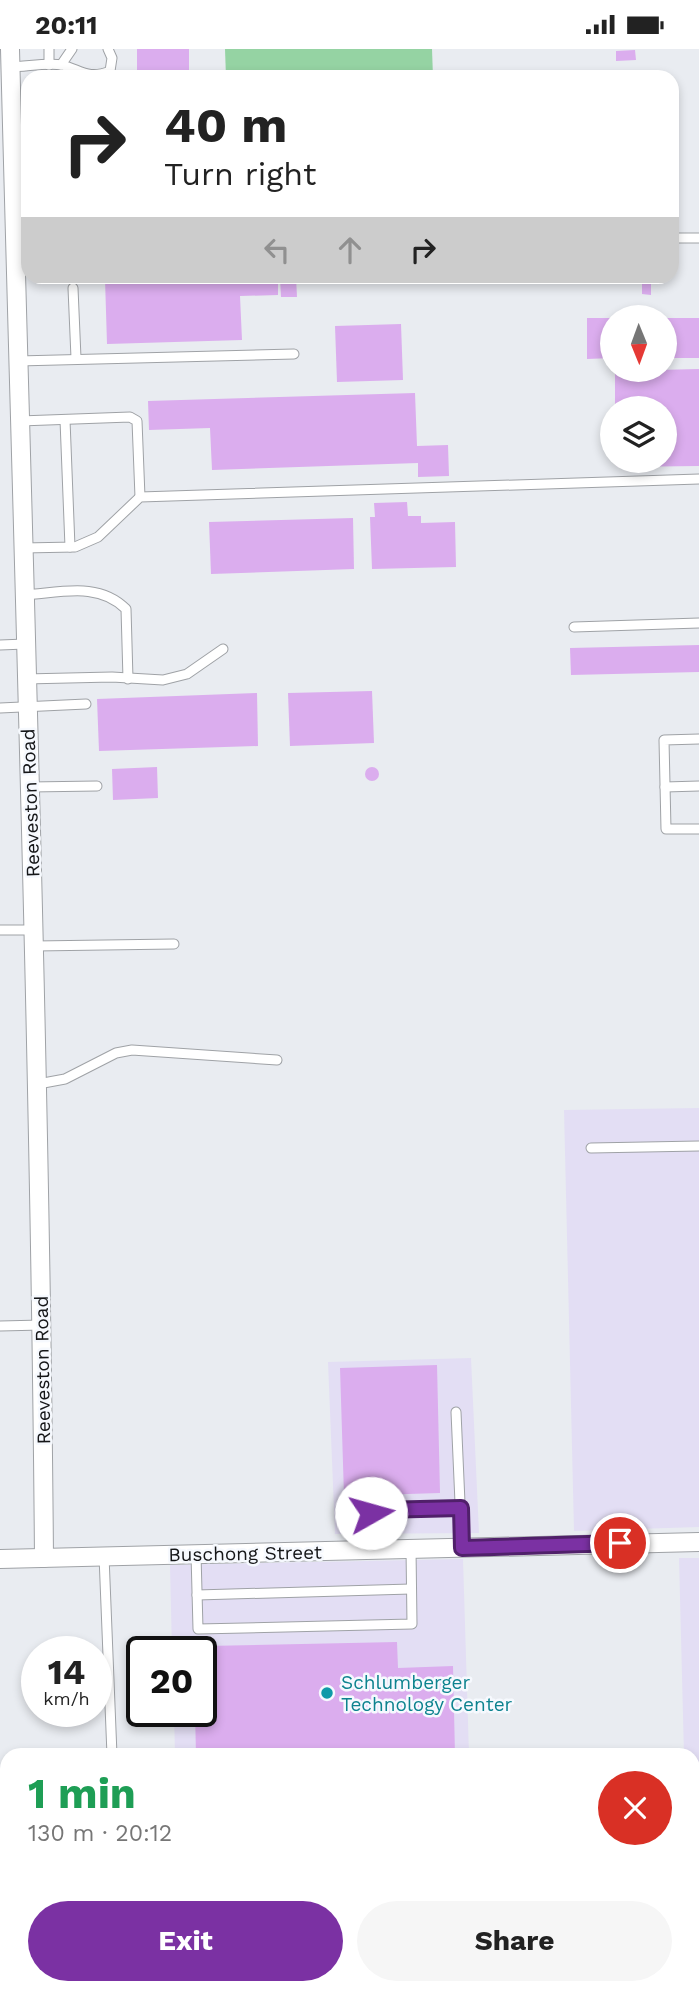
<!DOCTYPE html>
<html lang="en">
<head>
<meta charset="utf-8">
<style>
  :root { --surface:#fff; --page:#f6f6f6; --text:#222; --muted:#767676; --accent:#7b31a3 }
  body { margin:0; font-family:"Work Sans",sans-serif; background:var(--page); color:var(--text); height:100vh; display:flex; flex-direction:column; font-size:26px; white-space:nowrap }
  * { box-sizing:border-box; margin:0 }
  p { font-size:23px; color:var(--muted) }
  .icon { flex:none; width:38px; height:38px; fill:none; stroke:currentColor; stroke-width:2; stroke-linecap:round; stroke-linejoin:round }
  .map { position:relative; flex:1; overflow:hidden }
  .sheet { position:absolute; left:0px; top:1699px; width:700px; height:247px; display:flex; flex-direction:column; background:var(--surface); border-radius:21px 21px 0 0; box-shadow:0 4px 10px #0003 }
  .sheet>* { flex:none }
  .hud { position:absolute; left:21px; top:21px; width:658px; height:214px; border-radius:21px; box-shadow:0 4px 10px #0003; background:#fff; color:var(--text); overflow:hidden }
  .needle { width:46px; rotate:179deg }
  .tools { position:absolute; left:600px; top:256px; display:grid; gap:14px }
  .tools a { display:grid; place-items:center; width:77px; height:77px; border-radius:50%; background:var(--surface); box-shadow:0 4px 10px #0003; font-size:35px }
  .speed { position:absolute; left:21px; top:1587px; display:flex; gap:14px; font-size:35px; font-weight:700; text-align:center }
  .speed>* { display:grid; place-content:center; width:91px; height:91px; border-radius:50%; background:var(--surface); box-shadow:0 4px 10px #0003; line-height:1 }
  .speed small { font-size:18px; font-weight:400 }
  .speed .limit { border:4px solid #111; border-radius:10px; background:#fff; color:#111 }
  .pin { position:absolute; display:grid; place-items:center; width:60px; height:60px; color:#fff; margin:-30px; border:4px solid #fff; border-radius:50%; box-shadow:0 2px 7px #0007 }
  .me { position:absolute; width:77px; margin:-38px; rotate:83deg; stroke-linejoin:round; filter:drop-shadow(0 0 5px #0008) }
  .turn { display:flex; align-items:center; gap:24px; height:147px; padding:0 28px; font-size:32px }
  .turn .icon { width:91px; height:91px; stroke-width:2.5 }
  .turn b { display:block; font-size:49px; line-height:60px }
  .lanes { display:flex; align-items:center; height:66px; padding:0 28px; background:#0003; justify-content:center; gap:35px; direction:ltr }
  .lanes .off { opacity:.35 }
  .round { display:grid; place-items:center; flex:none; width:74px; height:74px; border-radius:37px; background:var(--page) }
  .overview { display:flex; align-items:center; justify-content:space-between; height:119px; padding:0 28px }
  h1 { font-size:42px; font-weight:700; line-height:52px; color:#1e9e55 }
  .primary-button { display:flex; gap:14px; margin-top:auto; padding:14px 28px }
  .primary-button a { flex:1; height:80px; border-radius:42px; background:var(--accent); color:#fff; font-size:28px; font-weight:700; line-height:80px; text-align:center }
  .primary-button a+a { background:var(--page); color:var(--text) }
  .status { display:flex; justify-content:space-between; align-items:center; height:49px; padding:0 35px; background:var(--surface); direction:ltr }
  .status svg { height:19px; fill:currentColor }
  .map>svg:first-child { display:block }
  .industrial { fill:#e3def4 }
  .green { fill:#95d3a3 }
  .building { fill:#dbadee }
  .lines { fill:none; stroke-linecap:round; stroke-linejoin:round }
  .service-casing { stroke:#9fa2a6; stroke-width:11 }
  .minor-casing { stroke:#9fa2a6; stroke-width:20 }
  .service { stroke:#fff; stroke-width:9 }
  .minor { stroke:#fff; stroke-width:18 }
  .route-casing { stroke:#50206a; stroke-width:18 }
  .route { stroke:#7b31a3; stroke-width:12 }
  .culture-dot { fill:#0f9aa8; stroke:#f6f9fe; stroke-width:2.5 }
  .labels { text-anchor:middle; stroke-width:5; stroke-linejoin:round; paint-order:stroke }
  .street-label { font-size:19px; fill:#151618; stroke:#f6f9fe }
  .culture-label { font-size:19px; fill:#0d838f; stroke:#f6f9fe; text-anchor:start }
</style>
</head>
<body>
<div class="status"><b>20:11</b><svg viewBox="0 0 49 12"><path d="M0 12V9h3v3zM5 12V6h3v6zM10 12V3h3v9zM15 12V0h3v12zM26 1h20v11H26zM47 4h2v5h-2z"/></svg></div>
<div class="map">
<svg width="699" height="1945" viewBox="0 0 699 1945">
  <rect width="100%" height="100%" fill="#e9ecf1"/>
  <g class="industrial">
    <path d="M699 1059V1478L574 1482 564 1061Z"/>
    <path d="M471 1309 479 1484 335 1485 328 1313Z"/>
    <path d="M679 1509H699V1767H693V1706H684Z"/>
    <path d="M463 1510 469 1706H175L174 1663 201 1662V1603H172L170 1516Z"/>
  </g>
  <path class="green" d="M225 0H432L433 28H226Z"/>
  <g class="building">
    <rect x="137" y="0" width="52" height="28"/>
    <path d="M635 1 636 11 616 12V2Z"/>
    <path d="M193 228H278V246L240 247 242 291 107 295 105 230Z"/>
    <path d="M296 228 297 248H281L280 229Z"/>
    <path d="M642 228H651V246L642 245Z"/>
    <path d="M587 269H612V309L587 310Z"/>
    <rect x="665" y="269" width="34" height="40"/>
    <path d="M401 275 403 331 337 333 335 277Z"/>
    <path d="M699 320V417L617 418 616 411H665V359H615V322Z"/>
    <path d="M415 344 417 397 448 396 449 427 418 428V414L212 421 210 379 149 381 148 352Z"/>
    <path d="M407 453 408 467H421V474L455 473 456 518 372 520 370 468H375L374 454Z"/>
    <path d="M353 469 354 520 211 525 209 473Z"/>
    <path d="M699 596V623L571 626 570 599Z"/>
    <path d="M372 642 374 694 290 697 288 644Z"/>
    <path d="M257 644 258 697 99 702 97 650Z"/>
    <path d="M157 718 158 749 113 751 112 720Z"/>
    <circle cx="372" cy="725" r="7"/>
    <path d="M437 1316 440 1444 344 1447 340 1319Z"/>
    <path d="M397 1593 398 1619 453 1617 455 1706H423V1703L196 1706 195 1662H201V1625H208L207 1597Z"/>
  </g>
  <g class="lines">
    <defs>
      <g id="service">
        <path d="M49 0V16"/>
        <path d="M61 16 72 0"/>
        <path d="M10 18C26 18 47 13 62 16 81 21 88 31 110 22L112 9 108 0"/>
        <path d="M672 189H699"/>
        <path d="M73 239 76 309"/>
        <path d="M18 312 294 305"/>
        <path d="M65 371 70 498"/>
        <path d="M20 372 130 368 137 372 140 448"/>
        <path d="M23 499 75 498 98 488 140 448 699 430"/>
        <path d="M23 546C60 544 98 532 126 560L128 630"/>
        <path d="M574 578 699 574"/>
        <path d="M0 596 25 595"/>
        <path d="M25 630 112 628 163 631 187 625 223 600"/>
        <path d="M0 659 86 655"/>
        <path d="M699 690 664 691 666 780H699"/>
        <path d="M30 738 97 737"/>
        <path d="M665 738 699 737"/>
        <path d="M0 881H35"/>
        <path d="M35 897 174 895"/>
        <path d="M38 1035 65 1030 116 1004 132 1001 277 1011"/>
        <path d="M591 1099 699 1097"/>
        <path d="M0 1277 42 1276"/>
        <path d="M456 1363 462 1499"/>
        <path d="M356 1501V1476L364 1468 380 1461 461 1459"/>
        <path d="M196 1505 198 1580 412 1575 411 1500"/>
        <path d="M104 1507 112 1706"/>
        <path d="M197 1546 411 1540"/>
        <path d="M408 1939 410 1945"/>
      </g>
      <g id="minor">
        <path d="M10 0C23 503 40 1006 44 1509"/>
        <path d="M0 1510 699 1493"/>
        <path d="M693 1925H699"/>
        <path d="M0 1942 127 1939"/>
      </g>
    </defs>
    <use href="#service" class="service-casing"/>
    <use href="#minor" class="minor-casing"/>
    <use href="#service" class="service"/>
    <use href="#minor" class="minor"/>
  </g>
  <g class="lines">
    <defs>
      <path id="route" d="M371 1464 380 1461 461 1459 462 1499 620 1494"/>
    </defs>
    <use href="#route" class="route-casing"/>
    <use href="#route" class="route"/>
  </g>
  <circle class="culture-dot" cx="327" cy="1644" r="7"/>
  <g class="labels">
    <g class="street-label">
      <text transform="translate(30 754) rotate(-92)" y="7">Reeveston Road</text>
      <text transform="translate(42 1321) rotate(-91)" y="7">Reeveston Road</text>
      <text transform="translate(245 1504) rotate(-1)" y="7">Buschong Street</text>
    </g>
    <g class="culture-label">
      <text x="341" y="1640">Schlumberger<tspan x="341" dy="22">Technology Center</tspan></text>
    </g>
  </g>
</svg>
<div class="tools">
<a><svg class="needle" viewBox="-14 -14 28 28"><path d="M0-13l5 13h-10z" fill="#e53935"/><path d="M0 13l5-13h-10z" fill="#767676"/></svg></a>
<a><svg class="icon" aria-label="layers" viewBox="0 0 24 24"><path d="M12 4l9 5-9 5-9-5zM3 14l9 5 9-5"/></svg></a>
</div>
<div class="speed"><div>14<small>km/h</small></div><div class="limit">20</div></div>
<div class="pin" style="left:620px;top:1494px;background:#d93025"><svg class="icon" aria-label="arrive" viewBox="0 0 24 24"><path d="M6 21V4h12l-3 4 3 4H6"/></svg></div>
<svg class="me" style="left:371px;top:1464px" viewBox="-20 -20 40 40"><circle r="19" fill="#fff"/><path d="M0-13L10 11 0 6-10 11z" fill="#7b31a3"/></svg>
<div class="hud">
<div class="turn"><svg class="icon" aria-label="right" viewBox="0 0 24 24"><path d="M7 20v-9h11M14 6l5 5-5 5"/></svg><div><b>40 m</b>Turn right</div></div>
<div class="lanes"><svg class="icon off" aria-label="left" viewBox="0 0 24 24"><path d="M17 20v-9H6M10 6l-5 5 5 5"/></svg><svg class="icon off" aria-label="ahead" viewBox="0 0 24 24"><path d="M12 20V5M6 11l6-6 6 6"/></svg><svg class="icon" aria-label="right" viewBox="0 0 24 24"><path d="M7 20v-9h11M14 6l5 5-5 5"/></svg></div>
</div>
<section class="sheet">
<div class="overview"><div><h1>1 min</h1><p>130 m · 20:12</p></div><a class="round" style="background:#d93025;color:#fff"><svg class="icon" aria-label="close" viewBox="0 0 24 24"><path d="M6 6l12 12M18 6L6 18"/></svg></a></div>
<div class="primary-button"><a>Exit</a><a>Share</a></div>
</section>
</div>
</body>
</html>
